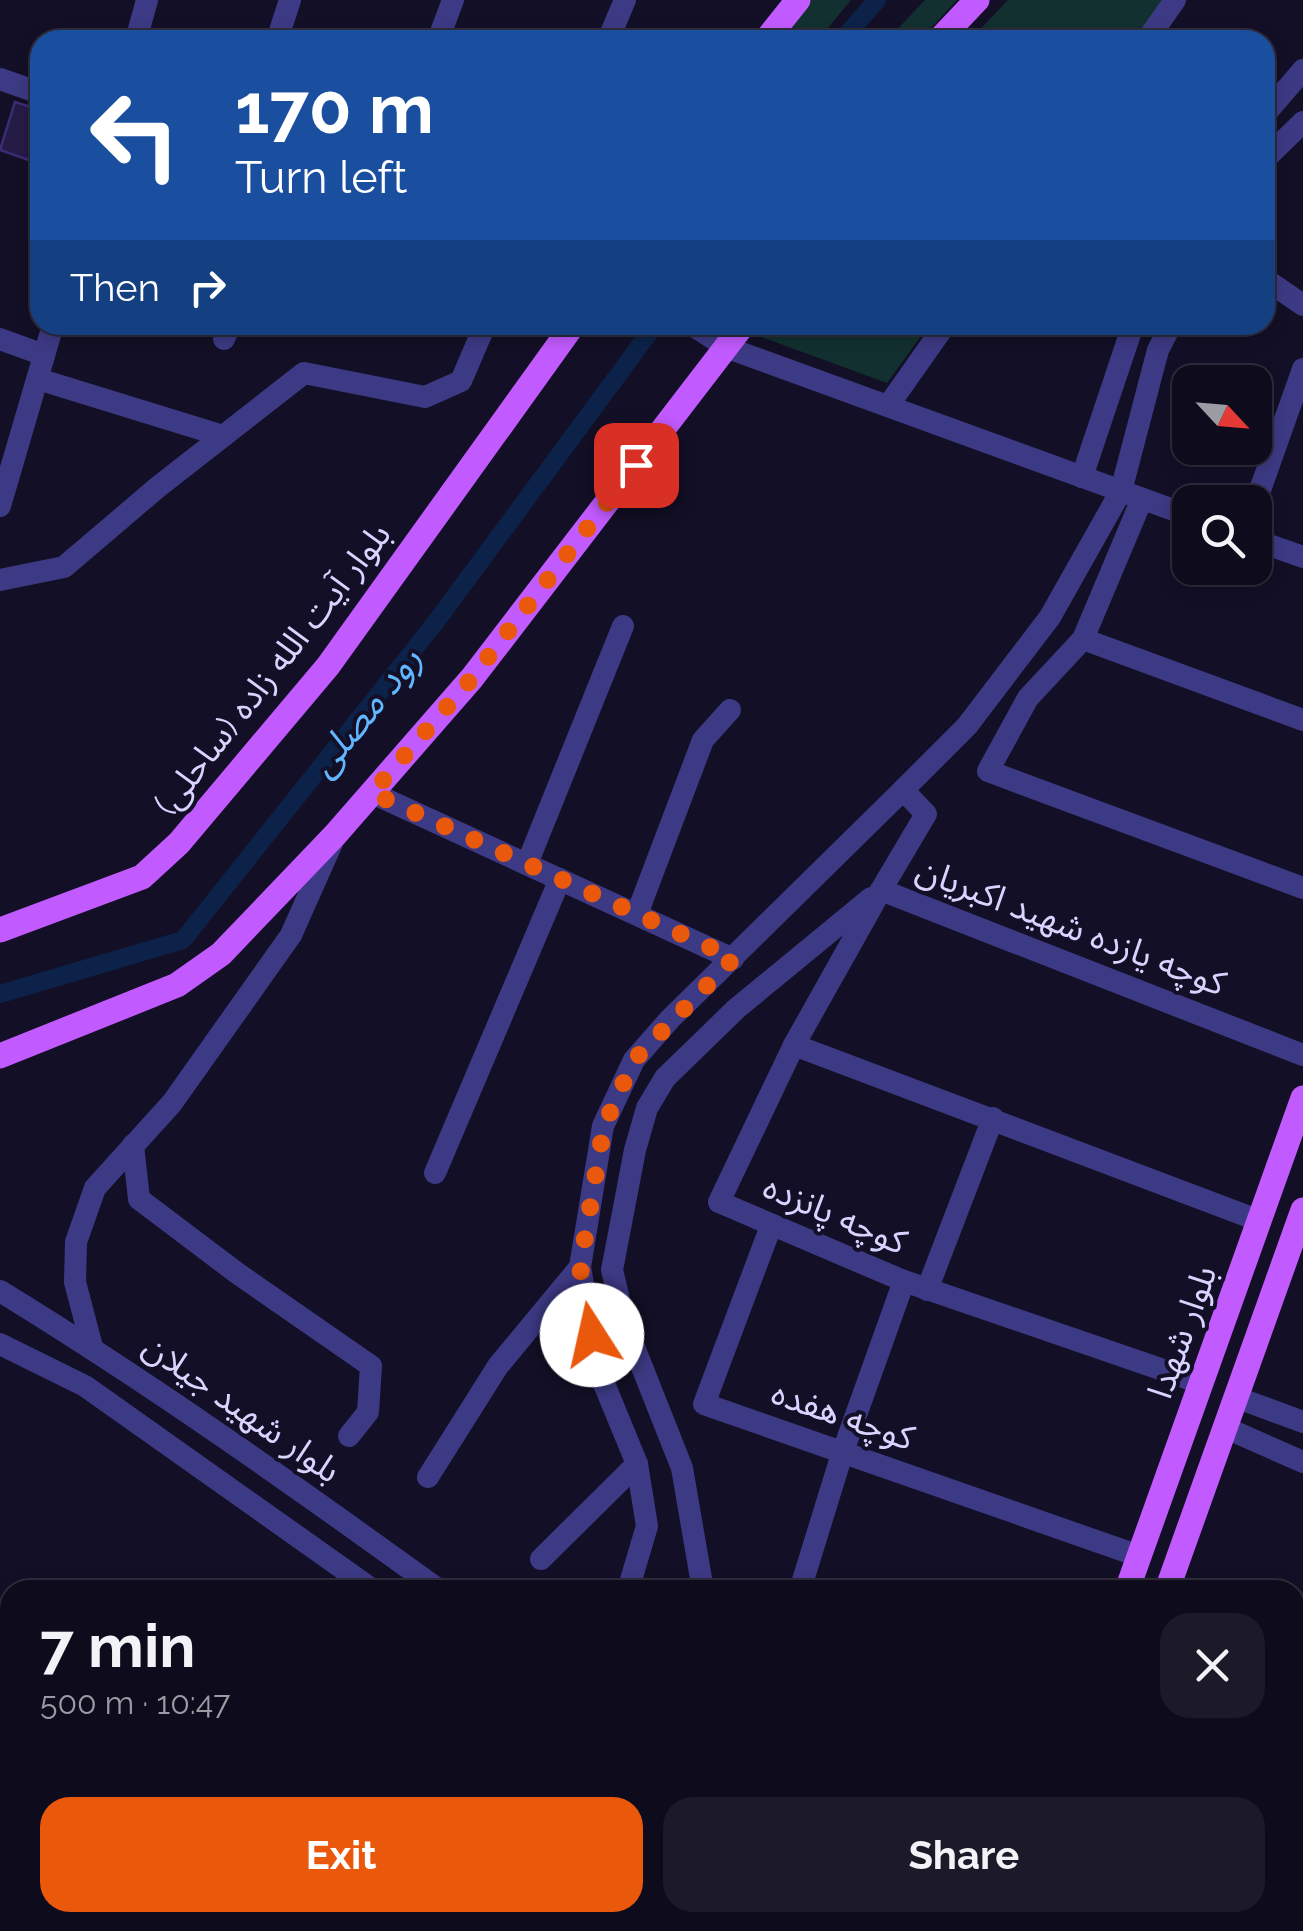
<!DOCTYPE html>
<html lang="en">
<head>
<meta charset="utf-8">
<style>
  :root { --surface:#0e0b1c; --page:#1c1929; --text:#f1f3f6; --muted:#9b9ba3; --line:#2e2b3b; --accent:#ea580c }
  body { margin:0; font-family:Raleway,"Noto Sans Arabic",sans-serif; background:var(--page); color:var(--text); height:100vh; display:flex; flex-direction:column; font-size:38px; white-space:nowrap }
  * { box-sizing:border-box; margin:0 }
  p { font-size:32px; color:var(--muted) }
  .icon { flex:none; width:55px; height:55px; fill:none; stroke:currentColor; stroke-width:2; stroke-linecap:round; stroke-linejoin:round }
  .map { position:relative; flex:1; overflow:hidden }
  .panel { position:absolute; left:0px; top:1580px; width:1305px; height:352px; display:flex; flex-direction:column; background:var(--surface); border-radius:30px 30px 0 0; box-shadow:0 5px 15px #0003,0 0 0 2px var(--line) }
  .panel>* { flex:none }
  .guide { position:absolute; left:30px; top:30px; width:1245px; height:305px; border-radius:30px; box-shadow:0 5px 15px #0003,0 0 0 2px var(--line); background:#1a4fa0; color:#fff; overflow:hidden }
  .needle { width:65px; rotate:116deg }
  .tools { position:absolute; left:1172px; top:365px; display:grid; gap:20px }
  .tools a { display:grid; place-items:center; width:100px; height:100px; border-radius:20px; background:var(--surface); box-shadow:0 5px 15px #0003,0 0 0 2px var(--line); font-size:50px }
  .pin { position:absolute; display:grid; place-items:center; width:85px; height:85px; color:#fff; margin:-42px; border-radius:20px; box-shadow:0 5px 15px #0006 }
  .me { position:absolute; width:110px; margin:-55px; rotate:350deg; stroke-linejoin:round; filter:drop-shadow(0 0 8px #0008) }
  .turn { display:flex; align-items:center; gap:35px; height:210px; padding:0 40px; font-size:45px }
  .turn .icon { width:130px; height:130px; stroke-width:2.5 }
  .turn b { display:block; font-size:70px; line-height:85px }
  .then { display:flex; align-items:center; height:95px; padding:0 40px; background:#0003; gap:20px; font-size:38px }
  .round { display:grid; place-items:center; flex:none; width:105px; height:105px; border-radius:30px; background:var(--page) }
  .headline { display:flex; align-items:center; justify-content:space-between; height:170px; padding:0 40px }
  h1 { font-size:60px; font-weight:700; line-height:75px }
  .button { display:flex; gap:20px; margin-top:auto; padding:20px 40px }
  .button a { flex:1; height:115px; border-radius:30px; background:var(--accent); color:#fff; font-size:40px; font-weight:700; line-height:115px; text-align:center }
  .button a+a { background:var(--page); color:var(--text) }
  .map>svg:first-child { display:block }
  .green { fill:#12302f }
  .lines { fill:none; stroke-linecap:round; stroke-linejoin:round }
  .canal { stroke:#0c2248; stroke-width:18 }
  .building { fill:#241b47; stroke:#3b2d73; stroke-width:2.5 }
  .minor { stroke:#3d3a85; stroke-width:22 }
  .major { stroke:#c25bff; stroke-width:25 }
  .route { stroke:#ea580c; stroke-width:18; stroke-dasharray:0 32.4 }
  .labels { text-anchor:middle; stroke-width:8; stroke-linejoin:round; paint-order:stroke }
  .street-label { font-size:35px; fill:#d9d4ff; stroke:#130f26 }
  .water-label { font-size:38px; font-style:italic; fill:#62b6ff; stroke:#130f26 }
</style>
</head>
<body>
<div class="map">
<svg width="1303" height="1931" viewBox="0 0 1303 1931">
  <rect width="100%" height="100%" fill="#130f26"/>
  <g class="green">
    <path d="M808 0H851L818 40H775Z"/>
    <path d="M925 0H957L920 40H887Z"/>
    <path d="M1008 0H1162L1134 40H970Z"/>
    <path d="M768 325H929L887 383 761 337Z"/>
  </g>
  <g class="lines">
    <g class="canal">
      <path d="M842 40 877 0"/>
      <path d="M0 994 183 940 435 623 655 325"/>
    </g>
  </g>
  <path class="building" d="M15 102 40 110V164L0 150Z"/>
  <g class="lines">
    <g class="minor">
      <path d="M136 40 147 0"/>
      <path d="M277 40 290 0"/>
      <path d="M438 40 453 0"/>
      <path d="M608 40 625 0"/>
      <path d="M1147 40 1175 0"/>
      <path d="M0 79 40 93"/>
      <path d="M1265 114 1303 70"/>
      <path d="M1265 159 1303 122"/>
      <path d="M1265 279 1303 305"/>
      <path d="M692 325 728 348 1190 516"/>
      <path d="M1171 325 1158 350 1121 491 1050 617 967 726 903 790 926 814 881 890 1303 1055"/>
      <path d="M0 339 44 355"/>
      <path d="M224 339 230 325"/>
      <path d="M38 379 223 436"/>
      <path d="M888 406 945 325"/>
      <path d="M1082 477 1133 325"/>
      <path d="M1142 499 1083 639 1028 698 988 771 1303 888"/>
      <path d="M1255 504 1303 369"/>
      <path d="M0 506 53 325"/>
      <path d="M1255 540 1303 557"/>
      <path d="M0 580 64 567 158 487 304 373 425 397 461 381 485 325"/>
      <path d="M1083 639 1303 720"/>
      <path d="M372 793 733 959"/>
      <path d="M527 864 623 626"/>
      <path d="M881 890 794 1045 719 1202 904 1281 1201 1383"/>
      <path d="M637 914 703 740 730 710"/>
      <path d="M794 1045 1260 1221"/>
      <path d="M133 1145 139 1199 237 1273 371 1366 368 1412 349 1436"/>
      <path d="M435 1173 560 879"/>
      <path d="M771 1226 704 1404 1139 1556"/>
      <path d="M927 1290 993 1118"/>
      <path d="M0 1291C152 1384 295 1486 439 1590"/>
      <path d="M0 1344 85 1386 373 1590"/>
      <path d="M92 1347 75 1282 76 1242 95 1188 172 1103 291 935 332 843"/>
      <path d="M1238 1398 1303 1422"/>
      <path d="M1226 1428 1303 1462"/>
      <path d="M428 1477 498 1366 580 1267"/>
      <path d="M541 1559 637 1464"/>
      <path d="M628 1590 647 1526 637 1464 598 1369 580 1267 603 1126 634 1060 670 1019 903 790"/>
      <path d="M703 1590 682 1468 625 1324 612 1270 635 1150 647 1108 665 1078 736 1009 871 898"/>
      <path d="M800 1590 842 1454 904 1281"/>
      <path d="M1295 1689 1303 1692"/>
      <path d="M1295 1773 1303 1776"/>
      <path d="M1295 1854 1303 1831"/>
      <path d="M1295 1871 1303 1874"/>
      <path d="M839 1922 851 1931"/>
      <path d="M897 1922 914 1931"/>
      <path d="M1212 1922 1222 1926"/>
      <path d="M1189 1931 1192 1922"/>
      <path d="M1294 1931 1303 1927"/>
    </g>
    <g class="major">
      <path d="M766 40 798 0"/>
      <path d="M939 40 977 0"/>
      <path d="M0 930 142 877 179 843 328 666 573 325"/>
      <path d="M0 1056 177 985 221 954 335 835 472 678 743 325"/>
      <path d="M1127 1590 1303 1098"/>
      <path d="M1167 1590 1303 1210"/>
      <path d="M988 1931H1010"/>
      <path d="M1046 1931 1048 1922"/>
    </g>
  </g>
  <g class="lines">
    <path class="route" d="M592 1335 580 1267 604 1126 634 1060 734 958 372 793 472 678 636 465"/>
  </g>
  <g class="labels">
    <g class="street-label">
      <text transform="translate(272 669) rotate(-52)" y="12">بلوار آیت الله زاده (ساحلی)</text>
      <text transform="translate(1071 926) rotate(21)" y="12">کوچه یازده شهید اکبریان</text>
      <text transform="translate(835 1214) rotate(23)" y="12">کوچه پانزده</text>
      <text transform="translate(1182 1332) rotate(-70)" y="12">بلوار شهدا</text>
      <text transform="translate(242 1408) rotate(35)" y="12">بلوار شهید جیلان</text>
      <text transform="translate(843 1415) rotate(19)" y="12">کوچه هفده</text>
    </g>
    <g class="water-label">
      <text transform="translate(365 711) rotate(-51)" y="13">رود مصلی</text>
    </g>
  </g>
</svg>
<div class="tools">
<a><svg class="needle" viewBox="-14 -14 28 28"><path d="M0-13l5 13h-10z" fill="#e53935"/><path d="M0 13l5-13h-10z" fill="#9b9ba3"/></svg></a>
<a><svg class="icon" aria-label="search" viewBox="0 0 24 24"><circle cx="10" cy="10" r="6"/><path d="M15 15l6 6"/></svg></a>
</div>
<div class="pin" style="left:636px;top:465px;background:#d93025"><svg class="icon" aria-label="arrive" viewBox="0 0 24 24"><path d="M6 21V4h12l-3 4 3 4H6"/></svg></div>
<svg class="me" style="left:592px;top:1335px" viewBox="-20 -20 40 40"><circle r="19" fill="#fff"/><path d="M0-13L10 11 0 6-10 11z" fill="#ea580c"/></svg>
<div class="guide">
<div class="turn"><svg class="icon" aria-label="left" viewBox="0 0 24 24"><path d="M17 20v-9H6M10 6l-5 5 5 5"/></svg><div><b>170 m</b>Turn left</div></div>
<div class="then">Then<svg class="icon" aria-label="right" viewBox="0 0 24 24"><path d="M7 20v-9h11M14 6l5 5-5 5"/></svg></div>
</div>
<section class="panel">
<div class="headline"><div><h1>7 min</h1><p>500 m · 10:47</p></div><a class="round"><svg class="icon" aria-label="close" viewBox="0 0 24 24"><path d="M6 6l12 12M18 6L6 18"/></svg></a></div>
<div class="button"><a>Exit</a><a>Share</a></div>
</section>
</div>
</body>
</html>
